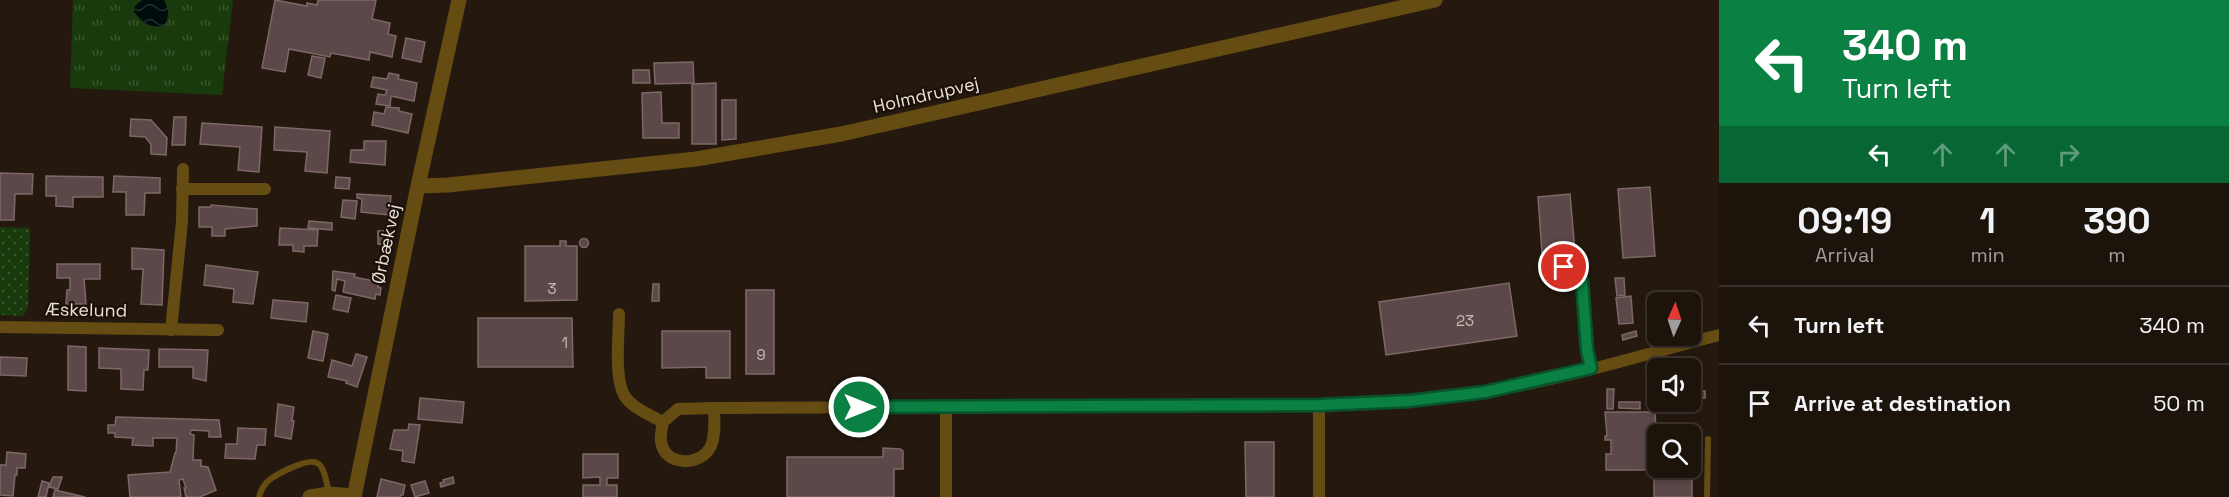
<!DOCTYPE html>
<html lang="en">
<head>
<meta charset="utf-8">
<style>
  :root { --surface:#1c130b; --page:#292019; --text:#f1f3f6; --muted:#a09e9d; --line:#3a322c }
  body { margin:0; font-family:"Space Grotesk",sans-serif; background:var(--page); color:var(--text); height:100vh; display:flex; flex-direction:column; font-size:22px; white-space:nowrap }
  * { box-sizing:border-box; margin:0 }
  p { font-size:20px; color:var(--muted) }
  .icon { flex:none; width:33px; height:33px; fill:none; stroke:currentColor; stroke-width:2; stroke-linecap:round; stroke-linejoin:round }
  .map { position:relative; flex:1; overflow:hidden }
  .side { display:flex; flex-direction:column; background:var(--surface); width:510px }
  .side>* { flex:none }
  .hud { background:#0b8043; color:#fff; overflow:hidden }
  .needle { width:39px; rotate:3deg }
  .tools { position:absolute; left:1647px; top:292px; display:grid; gap:12px }
  .tools a { display:grid; place-items:center; width:54px; height:54px; border-radius:9px; background:var(--surface); box-shadow:0 3px 9px #0003,0 0 0 2px var(--line); font-size:30px }
  .pin { position:absolute; display:grid; place-items:center; width:51px; height:51px; color:#fff; margin:-26px; border:3px solid #fff; border-radius:50%; box-shadow:0 2px 6px #0007 }
  .me { position:absolute; width:66px; margin:-33px; rotate:90deg; stroke-linejoin:round; filter:drop-shadow(0 0 4px #0008) }
  .turn { display:flex; align-items:center; gap:21px; height:126px; padding:0 24px; font-size:27px }
  .turn .icon { width:78px; height:78px; stroke-width:2.5 }
  .turn b { display:block; font-size:42px; line-height:51px }
  .lanes { display:flex; align-items:center; height:57px; padding:0 24px; background:#0003; justify-content:center; gap:30px; direction:ltr }
  .lanes .off { opacity:.35 }
  .eta { display:flex; justify-content:space-evenly; align-items:center; height:102px; text-align:center }
  .eta b { font-size:36px; font-weight:700; line-height:42px }
  ul { padding:0; list-style:none }
  li { display:flex; align-items:center; gap:18px; height:78px; padding:0 24px; border-top:2px solid var(--line) }
  li div { flex:1 }
  li b { display:block; font-size:22px }
  li em { font-style:normal }
  main { display:flex; flex:1; min-height:0 }
  .map>svg:first-child { display:block }
  .grass { fill:url(#grass-tufts) }
  .park { fill:url(#park-dots) }
  .water { fill:url(#water-waves) }
  .building { fill:#5c4848; stroke:#7c6867; stroke-width:1.5 }
  .lines { fill:none; stroke-linecap:round; stroke-linejoin:round }
  .service { stroke:#654c12; stroke-width:6 }
  .minor { stroke:#654c12; stroke-width:12 }
  .tertiary { stroke:#654c12; stroke-width:15 }
  .route-casing { stroke:#07532c; stroke-width:15 }
  .route { stroke:#0b8043; stroke-width:10 }
  .labels { text-anchor:middle; stroke-width:4.5; stroke-linejoin:round; paint-order:stroke }
  .number-label { font-size:15px; fill:#c6bbb6 }
  .street-label { font-size:18px; fill:#e9e1da; stroke:#1b1007 }
</style>
</head>
<body>
<main>
<div class="map">
<svg width="1719" height="497" viewBox="0 0 1719 497">
  <defs>
    <pattern id="grass-tufts" width="24" height="20" patternUnits="userSpaceOnUse" patternTransform="scale(1.5)"><rect width="24" height="20" fill="#193a0c"/><path d="M3 7l-1-3M5 7V3M7 7l1-3M15 17l-1-3M17 17v-4M19 17l1-3" fill="none" stroke="#3a562f"/></pattern>
    <pattern id="park-dots" width="8" height="8" patternUnits="userSpaceOnUse" patternTransform="scale(1.5)"><rect width="8" height="8" fill="#193a0c"/><path d="M2 2h.1M6 6h.1" fill="none" stroke="#3a562f" stroke-width="1.8" stroke-linecap="round"/></pattern>
    <pattern id="water-waves" width="16" height="10" patternUnits="userSpaceOnUse" patternTransform="scale(1.5)"><rect width="16" height="10" fill="#000b0c"/><path d="M0 5q4-4 8 0t8 0" fill="none" stroke="#252e2f"/></pattern>
  </defs>
  <rect width="100%" height="100%" fill="#25190f"/>
  <path class="grass" d="M73 0H233L222 95 70 88Z"/>
  <path class="park" d="M0 227 30 228 28 308 23 316 0 315Z"/>
  <path class="water" d="M142 0H164C169 9 169 16 165 25 150 29 143 23 134 12L135 6Z"/>
  <g class="building">
    <path d="M275 0 307 6V3L317 5 318 0H376L372 19 390 23 388 34 396 36 392 57 370 52 369 60 331 53 330 57 289 49 285 72 262 68Z"/>
    <path d="M406 38 425 42 421 62 402 58Z"/>
    <path d="M312 56 325 58 321 78 308 75Z"/>
    <path d="M693 62 694 83 655 84 654 63Z"/>
    <path d="M633 70H649L650 83H633Z"/>
    <path d="M389 73 399 75 398 79 417 83 414 101 391 96 390 106 376 104 378 94 385 95 387 90 371 87 373 77 387 79Z"/>
    <path d="M716 83V144H692V84Z"/>
    <path d="M661 92 662 123H679V138H643L642 93Z"/>
    <path d="M722 100H736V139L722 140Z"/>
    <path d="M386 107 399 108V111L412 114 408 133 372 125 374 112 384 114Z"/>
    <path d="M174 117H186L185 145H172Z"/>
    <path d="M131 119 151 120 167 138 166 155 151 154V144L145 137 130 136Z"/>
    <path d="M202 123 262 127 259 172 238 170 240 147 200 144Z"/>
    <path d="M275 127 330 131 327 173 305 171 307 152 274 150Z"/>
    <path d="M364 141H386L385 165 350 162 351 150H364Z"/>
    <path d="M0 173 33 174 32 194H15L14 220H0Z"/>
    <path d="M46 176 103 177V197H73V207L56 206V196H46Z"/>
    <path d="M114 176 160 178V193H145L144 215H126V192H113Z"/>
    <path d="M336 177 350 178 349 189 335 188Z"/>
    <path d="M1650 187 1655 256 1623 258 1618 189Z"/>
    <path d="M357 194 391 196 389 215 361 212 362 199 357 198Z"/>
    <path d="M1570 194 1575 251 1542 253 1538 197Z"/>
    <path d="M343 200 357 201 355 219 341 217Z"/>
    <path d="M211 205 257 209V226L225 229V236H212V227H199V207H211Z"/>
    <path d="M309 221 332 223V230L308 228Z"/>
    <path d="M280 228 318 230 317 246H304V252L293 251V245H279Z"/>
    <path d="M378 231H385L384 245 378 244Z"/>
    <circle cx="584" cy="243" r="4.5"/>
    <path d="M560 241H566V246H577V300L525 301V246H560Z"/>
    <path d="M132 248 164 250 162 305 141 304 143 269H132Z"/>
    <path d="M57 264H100V279H84L86 304H66L67 290H70V278H57Z"/>
    <path d="M206 265 258 272 253 304 233 302 234 289 204 285Z"/>
    <path d="M333 271 355 274 354 277 379 282 378 287 381 288 380 295 376 294 375 299 343 292 345 281 337 279 335 291 332 290Z"/>
    <path d="M1615 278H1624L1625 295 1617 296Z"/>
    <path d="M1509 283 1517 336 1386 355 1379 302Z"/>
    <path d="M653 284H659V301H652Z"/>
    <rect x="746" y="290" width="28" height="84"/>
    <path d="M336 295 351 298 348 312 333 309Z"/>
    <path d="M1631 296 1633 323 1619 324 1616 298Z"/>
    <path d="M273 300 308 303 306 322 271 318Z"/>
    <path d="M478 318H572L573 367H478Z"/>
    <path d="M313 331 328 334 323 361 308 358Z"/>
    <path d="M662 331H730V378H706V367L662 368Z"/>
    <path d="M1636 331 1637 336 1623 340 1622 335Z"/>
    <path d="M68 346 86 347V391L68 390Z"/>
    <path d="M99 348 149 350 148 370H144L143 390 121 389V369L99 368Z"/>
    <path d="M159 349 208 350 206 381 193 378V367H159Z"/>
    <path d="M356 354 367 357 357 387 346 383 347 381 328 377 332 360 352 366Z"/>
    <path d="M0 357 27 358 26 376 0 375Z"/>
    <path d="M1607 389H1614L1613 409H1607Z"/>
    <path d="M1705 391V398H1690V392Z"/>
    <path d="M420 398 464 402 462 423 418 419Z"/>
    <path d="M1619 402H1640V409L1619 408Z"/>
    <path d="M278 404 294 407 292 421H294L291 439 275 436Z"/>
    <path d="M1605 412H1655L1658 468 1692 469V497H1654V470H1606V454H1611V440H1605V436H1607Z"/>
    <path d="M116 417 219 420 221 437H209V431L191 430 190 434 194 435 193 460H201V466L208 467 216 490 200 497H186L184 488H186L183 479 179 480 181 497H130L128 475 170 472 175 453H176L177 438H153V446L132 445 133 438 115 437V433H108V425H115Z"/>
    <path d="M409 424 420 425 414 463 402 461 403 451 390 449 394 430H408Z"/>
    <path d="M238 428 266 429 265 445H257L255 459 225 458 226 444H237Z"/>
    <path d="M1245 442H1274V497H1246Z"/>
    <path d="M883 448 900 449 903 451V469H894V497H787V457H883Z"/>
    <path d="M7 452 26 454 25 468H17V475H15L13 496 0 495V465H6Z"/>
    <path d="M583 454H618V478H607V485H617V497H583V485H600V477L583 478Z"/>
    <path d="M53 477H62L58 489 49 487Z"/>
    <path d="M453 477 454 483 441 487 440 483 444 482 443 480Z"/>
    <path d="M381 479 405 485 403 495H401L400 497H377Z"/>
    <path d="M42 481 49 483 46 497H38Z"/>
    <path d="M425 481 429 493 415 497 411 485Z"/>
    <path d="M55 490 85 497H53Z"/>
  </g>
  <g class="lines">
    <g class="service">
      <path d="M1564 267 1582 281 1587 349 1591 368"/>
      <path d="M259 497C261 489 266 482 272 478 281 472 308 458 317 463 325 466 327 486 329 494"/>
      <path d="M1707 497 1708 439"/>
    </g>
    <g class="minor">
      <path d="M182 189H265"/>
      <path d="M619 314C619 336 614 376 624 395 632 408 650 415 663 422"/>
      <path d="M0 327 218 330"/>
      <path d="M171 330 182 222 183 169"/>
      <path d="M946 407V497"/>
      <path d="M714 408C714 420 716 434 711 446 701 467 664 467 661 441 660 436 662 428 663 422L678 409 714 408 1319 405C1374 403 1428 400 1483 392 1563 380 1641 355 1719 335"/>
      <path d="M1319 497V405"/>
    </g>
    <g class="tertiary">
      <path d="M418 186 448 185 696 159 841 134 1435 0"/>
      <path d="M310 497 329 494 354 496"/>
      <path d="M354 497 418 186 459 0"/>
    </g>
  </g>
  <g class="lines">
    <defs>
      <path id="route" d="M859 407 1319 405 1409 401 1485 392 1591 368 1587 350 1582 281 1564 267"/>
    </defs>
    <use href="#route" class="route-casing"/>
    <use href="#route" class="route"/>
  </g>
  <g class="labels">
    <g class="number-label">
      <text x="552" y="294">3</text>
      <text x="1465" y="326">23</text>
      <text x="565" y="348">1</text>
      <text x="761" y="360">9</text>
    </g>
    <g class="street-label">
      <text transform="translate(926 95) rotate(-13)" y="6">Holmdrupvej</text>
      <text transform="translate(386 244) rotate(-78)" y="6">Ørbækvej</text>
      <text transform="translate(86 310) rotate(1)" y="6">Æskelund</text>
    </g>
  </g>
</svg>
<div class="tools">
<a><svg class="needle" viewBox="-14 -14 28 28"><path d="M0-13l5 13h-10z" fill="#e53935"/><path d="M0 13l5-13h-10z" fill="#a09e9d"/></svg></a>
<a><svg class="icon" aria-label="sound" viewBox="0 0 24 24"><path d="M4 9h4l5-4v14l-5-4H4zM17 9q2 3 0 6"/></svg></a>
<a><svg class="icon" aria-label="search" viewBox="0 0 24 24"><circle cx="10" cy="10" r="6"/><path d="M15 15l6 6"/></svg></a>
</div>
<div class="pin" style="left:1564px;top:267px;background:#d93025"><svg class="icon" aria-label="arrive" viewBox="0 0 24 24"><path d="M6 21V4h12l-3 4 3 4H6"/></svg></div>
<svg class="me" style="left:859px;top:407px" viewBox="-20 -20 40 40"><circle r="17" fill="#0b8043" stroke="#fff" stroke-width="3"/><path d="M0-11L8 9 0 5-8 9z" fill="#fff"/></svg>
</div>
<section class="side">
<div class="hud">
<div class="turn"><svg class="icon" aria-label="left" viewBox="0 0 24 24"><path d="M17 20v-9H6M10 6l-5 5 5 5"/></svg><div><b>340 m</b>Turn left</div></div>
<div class="lanes"><svg class="icon" aria-label="left" viewBox="0 0 24 24"><path d="M17 20v-9H6M10 6l-5 5 5 5"/></svg><svg class="icon off" aria-label="ahead" viewBox="0 0 24 24"><path d="M12 20V5M6 11l6-6 6 6"/></svg><svg class="icon off" aria-label="ahead" viewBox="0 0 24 24"><path d="M12 20V5M6 11l6-6 6 6"/></svg><svg class="icon off" aria-label="right" viewBox="0 0 24 24"><path d="M7 20v-9h11M14 6l5 5-5 5"/></svg></div>
</div>
<div class="eta">
<div><b>09:19</b><p>Arrival</p></div>
<div><b>1</b><p>min</p></div>
<div><b>390</b><p>m</p></div>
</div>
<ul>
<li><svg class="icon" aria-label="left" viewBox="0 0 24 24"><path d="M17 20v-9H6M10 6l-5 5 5 5"/></svg><div><b>Turn left</b></div><em>340 m</em></li>
<li><svg class="icon" aria-label="arrive" viewBox="0 0 24 24"><path d="M6 21V4h12l-3 4 3 4H6"/></svg><div><b>Arrive at destination</b></div><em>50 m</em></li>
</ul>
</section>
</main>
</body>
</html>
